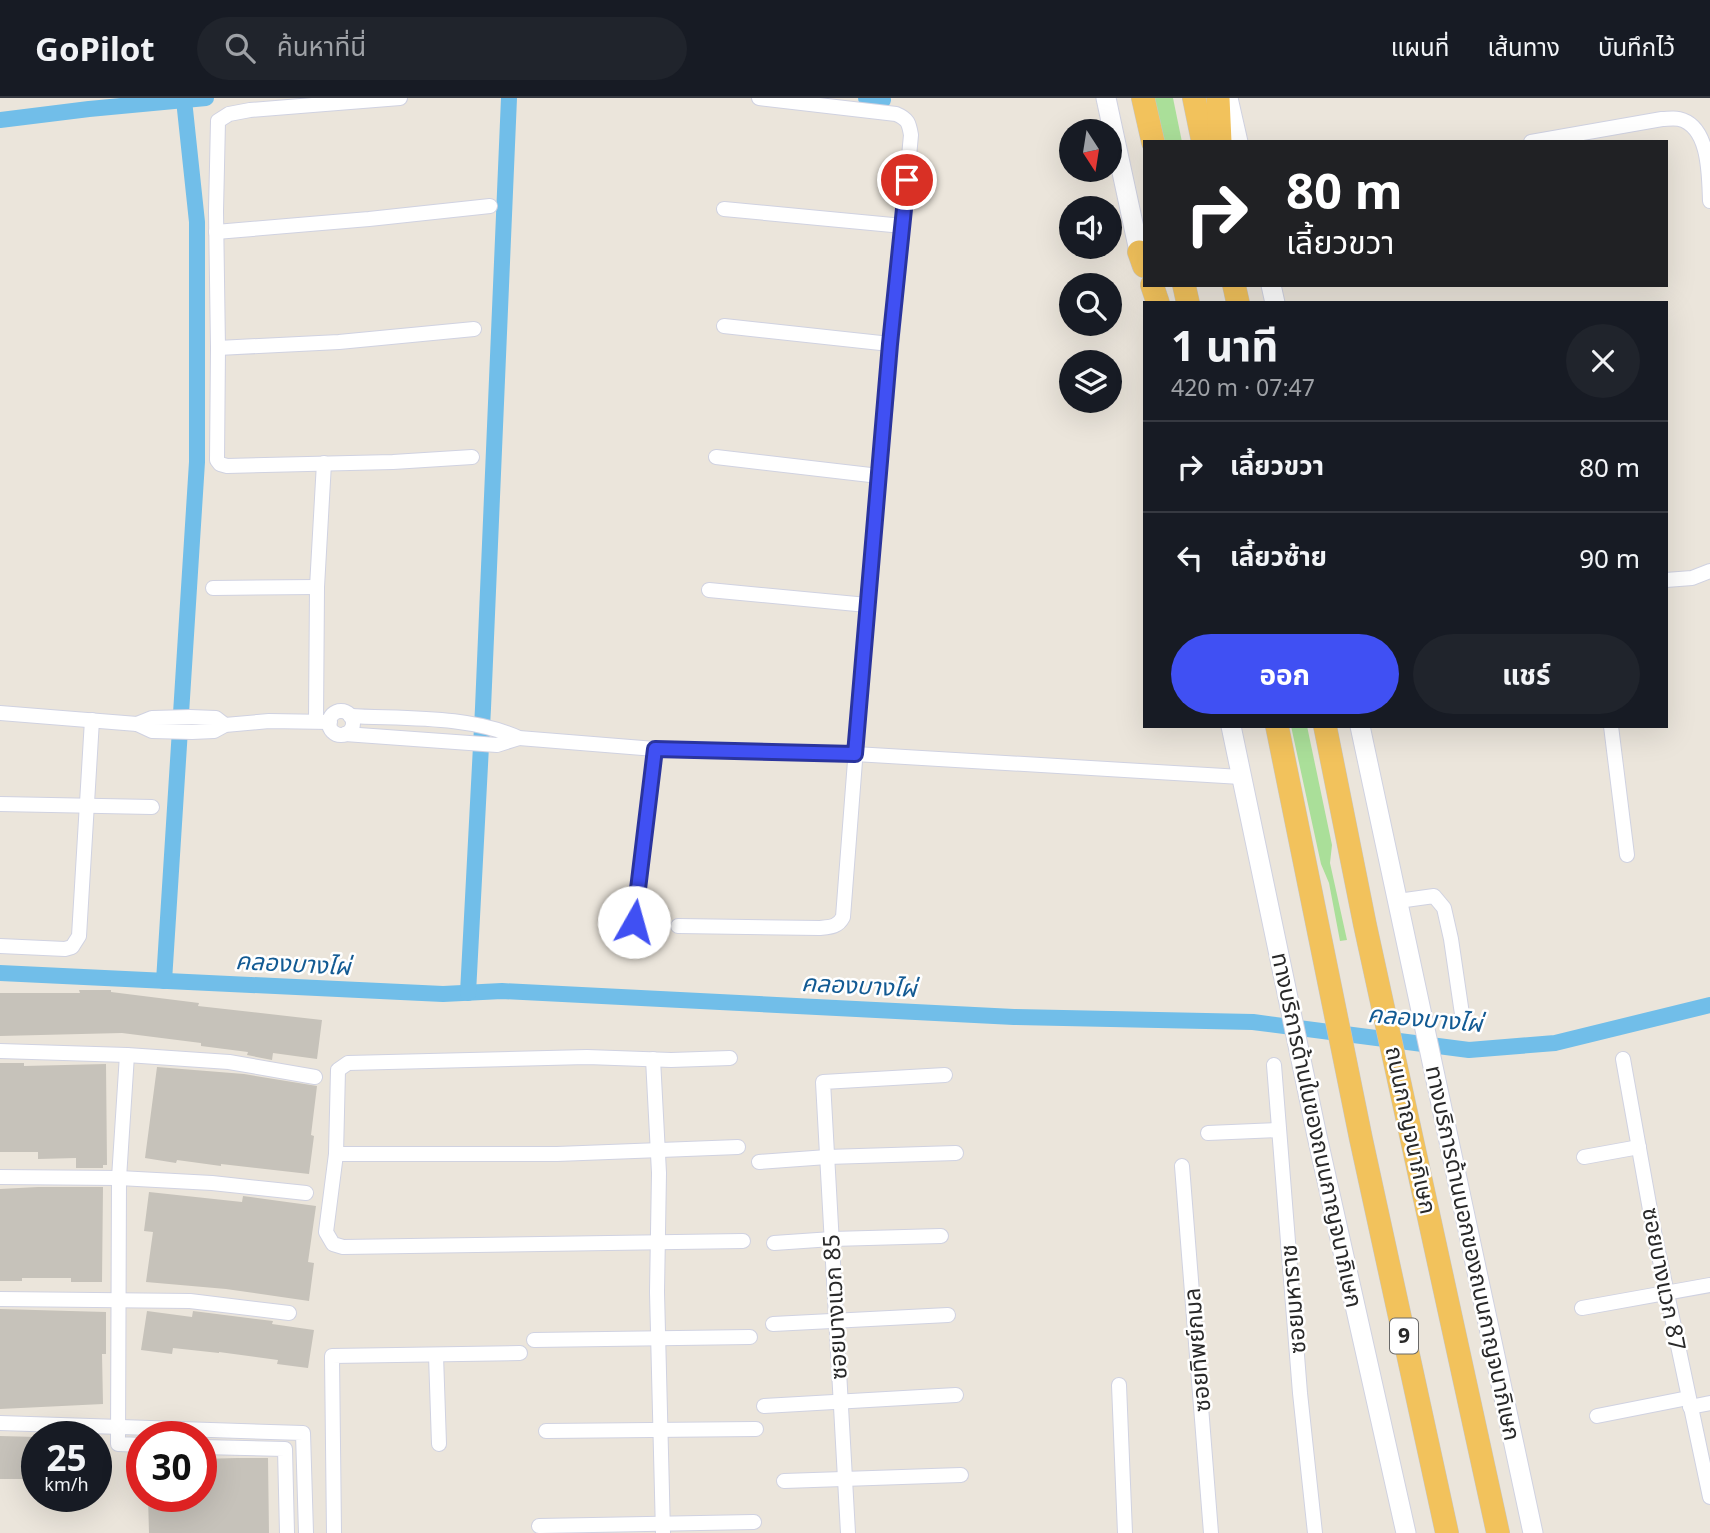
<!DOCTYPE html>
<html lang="th">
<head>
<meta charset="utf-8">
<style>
  :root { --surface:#171b24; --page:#20242c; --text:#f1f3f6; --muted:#9ea1a6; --line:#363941; --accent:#4050f3 }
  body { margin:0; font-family:"Noto Sans","Noto Sans Thai",sans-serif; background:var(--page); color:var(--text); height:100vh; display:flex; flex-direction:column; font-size:26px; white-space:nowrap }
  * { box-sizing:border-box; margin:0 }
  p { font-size:23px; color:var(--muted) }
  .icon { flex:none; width:38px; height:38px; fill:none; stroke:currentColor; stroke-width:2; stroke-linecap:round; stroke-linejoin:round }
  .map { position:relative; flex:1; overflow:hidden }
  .sheet { position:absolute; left:1143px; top:203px; width:525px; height:427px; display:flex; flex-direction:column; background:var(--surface); border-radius:0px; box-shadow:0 7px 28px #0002 }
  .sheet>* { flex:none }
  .banner { position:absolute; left:1143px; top:42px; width:525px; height:147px; border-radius:0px; box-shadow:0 7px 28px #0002; background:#202124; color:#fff; overflow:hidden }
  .needle { width:46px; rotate:168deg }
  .buttons { position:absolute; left:1059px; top:21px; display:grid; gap:14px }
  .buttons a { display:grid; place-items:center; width:63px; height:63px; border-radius:50%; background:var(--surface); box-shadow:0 7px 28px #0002; font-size:35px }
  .speed { position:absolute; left:21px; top:1323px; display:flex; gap:14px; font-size:35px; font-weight:700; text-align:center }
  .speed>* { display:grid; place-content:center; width:91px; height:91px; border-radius:50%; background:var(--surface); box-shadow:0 7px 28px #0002; line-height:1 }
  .speed small { font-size:18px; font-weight:400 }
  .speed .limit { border:10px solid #d22; background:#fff; color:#111 }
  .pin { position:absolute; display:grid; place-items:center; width:60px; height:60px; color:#fff; margin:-30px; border:4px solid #fff; border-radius:50%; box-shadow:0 2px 7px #0007 }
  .me { position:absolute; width:77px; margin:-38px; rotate:7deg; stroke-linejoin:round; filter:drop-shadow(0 0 5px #0008) }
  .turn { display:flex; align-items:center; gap:24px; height:147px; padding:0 28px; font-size:32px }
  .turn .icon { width:91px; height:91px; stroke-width:2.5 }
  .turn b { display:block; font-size:49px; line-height:60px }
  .round { display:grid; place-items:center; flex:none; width:74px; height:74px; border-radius:37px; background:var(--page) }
  .summary { display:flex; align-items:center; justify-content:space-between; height:119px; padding:0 28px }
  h1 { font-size:42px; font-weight:700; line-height:52px }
  .primary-button { display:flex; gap:14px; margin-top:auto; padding:14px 28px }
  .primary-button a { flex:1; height:80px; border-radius:42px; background:var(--accent); color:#fff; font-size:28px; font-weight:700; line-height:80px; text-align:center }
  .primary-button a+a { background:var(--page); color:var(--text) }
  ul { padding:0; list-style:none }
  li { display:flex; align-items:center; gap:21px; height:91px; padding:0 28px; border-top:2px solid var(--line) }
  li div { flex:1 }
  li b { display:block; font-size:26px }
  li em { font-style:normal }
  header { display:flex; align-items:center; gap:42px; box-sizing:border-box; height:98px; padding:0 35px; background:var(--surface); border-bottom:2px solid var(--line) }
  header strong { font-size:33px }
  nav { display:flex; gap:38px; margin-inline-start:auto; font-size:24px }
  .search { width:490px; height:63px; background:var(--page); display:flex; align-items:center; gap:18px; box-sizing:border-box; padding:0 24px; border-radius:38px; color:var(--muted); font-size:26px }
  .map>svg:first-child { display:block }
  .green { fill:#aadf99 }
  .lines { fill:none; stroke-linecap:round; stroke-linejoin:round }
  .canal { stroke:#71bee9; stroke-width:16 }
  .building { fill:#c6c2ba }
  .minor-casing { stroke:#d0d2e1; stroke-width:16 }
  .secondary-casing { stroke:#d0d2e1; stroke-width:21 }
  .trunk-casing { stroke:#c7c7c7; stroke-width:24 }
  .minor { stroke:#fff; stroke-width:14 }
  .secondary { stroke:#fff; stroke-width:19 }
  .trunk { stroke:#f2c25c; stroke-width:23 }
  .route-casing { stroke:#2a349e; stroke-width:18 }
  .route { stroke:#4050f3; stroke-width:12 }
  .labels { text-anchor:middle; stroke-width:5; stroke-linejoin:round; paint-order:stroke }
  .shield { fill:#fff; stroke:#696969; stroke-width:2 }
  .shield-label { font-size:21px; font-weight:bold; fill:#292929 }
  .street-label { font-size:23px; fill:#292929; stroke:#fff }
  .water-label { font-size:24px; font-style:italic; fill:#125a93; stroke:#fff }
</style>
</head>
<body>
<header>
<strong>GoPilot</strong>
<div class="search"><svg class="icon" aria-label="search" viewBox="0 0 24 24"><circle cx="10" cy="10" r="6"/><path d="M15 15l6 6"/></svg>ค้นหาที่นี่</div>
<nav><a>แผนที่</a><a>เส้นทาง</a><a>บันทึกไว้</a></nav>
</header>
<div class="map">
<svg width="1710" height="1435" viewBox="0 0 1710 1435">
  <rect width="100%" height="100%" fill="#ebe5db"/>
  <g class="green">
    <path d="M1154 0H1173L1182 44H1164Z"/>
    <path d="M1291 628H1307L1332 747 1330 765 1347 842 1340 843 1329 785 1321 766Z"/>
  </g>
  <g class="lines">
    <g class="canal">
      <path d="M866 0 883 2"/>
      <path d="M0 22 89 11 206 0"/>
      <path d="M0 875 443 896 502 893 1014 919 1253 924 1469 952 1555 945 1710 907"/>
      <path d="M164 883 197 364V124L184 2"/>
      <path d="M468 895 483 610 509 0"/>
    </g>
  </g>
  <g class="building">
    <path d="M79 892H111V894L199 905 198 908 322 922 317 961 273 955 272 962 247 957 248 954 201 948V945L122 935 0 938V895H80Z"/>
    <path d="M0 965H24V968L106 966 107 1067H103V1070H76V1060L38 1061V1054H0Z"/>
    <path d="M157 969 244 976 317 988 311 1037 314 1038 309 1076 221 1066V1068L177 1062 176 1065 145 1060Z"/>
    <path d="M38 1089H103L102 1184H71V1180H22V1183H0V1091Z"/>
    <path d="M149 1094 242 1104 243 1098 316 1108 308 1164 314 1165 309 1203 226 1191 146 1184 153 1134 144 1133Z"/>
    <path d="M0 1211 106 1214V1256H102L103 1306 0 1311Z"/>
    <path d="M147 1213 192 1219 193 1213 273 1223 272 1226 314 1232 308 1270 277 1266 278 1262 219 1254V1255L173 1250 172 1256 141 1252Z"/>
    <path d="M0 1338 37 1339V1381H0Z"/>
    <path d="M237 1360H268L269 1435H149L148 1398H201V1361Z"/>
  </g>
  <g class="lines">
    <defs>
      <g id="minor">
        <path d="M400 0 250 12 229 16 218 23 216 113 218 250 217 362 220 366 227 368 393 364 472 359"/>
        <path d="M1531 44 1662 21C1667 21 1674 20 1679 21 1710 28 1709 78 1710 103"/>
        <path d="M724 111 903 128"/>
        <path d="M216 134 369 121 490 108"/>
        <path d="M724 228 890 246"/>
        <path d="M218 250 339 244 474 231"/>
        <path d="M716 359 879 378"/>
        <path d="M1666 482 1692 480 1710 473"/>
        <path d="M213 490 317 489"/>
        <path d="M709 492 867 507"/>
        <circle cx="341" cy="625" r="12"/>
        <path d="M0 615 137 626 152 633 192 634 214 633 225 627 269 623 330 624"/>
        <path d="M350 618C405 621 468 617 519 640L655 651 855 656 1241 679"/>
        <path d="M316 623 317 489 324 365"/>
        <path d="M137 626 152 620 190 619 216 620 225 627"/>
        <path d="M1611 628 1627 757"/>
        <path d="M345 636 497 647 519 640"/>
        <path d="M0 706 152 709"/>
        <path d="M1398 803 1434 798 1444 810 1451 841 1462 916"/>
        <path d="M634 824 655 651"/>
        <path d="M678 828 820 830C830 829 838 829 843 819L867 507 911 37C909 25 908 21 896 16L759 0"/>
        <path d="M0 848 65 851 72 849 79 838 92 622"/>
        <path d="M0 953 127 957 229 964 315 979"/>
        <path d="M127 957 119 1080 118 1346 142 1347"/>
        <path d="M730 960 671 962 587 959 348 965 338 972 336 1056 326 1134 333 1146 343 1149 743 1143"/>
        <path d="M653 961 659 1075 657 1194 663 1435"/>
        <path d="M1623 961 1654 1134 1710 1399"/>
        <path d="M1274 967 1300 1295 1315 1435"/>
        <path d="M1208 1035 1279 1032"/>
        <path d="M336 1056H557L738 1049"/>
        <path d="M1584 1059 1639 1049"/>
        <path d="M759 1064 827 1059 956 1055"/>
        <path d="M1182 1068 1211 1435"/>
        <path d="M0 1079 119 1080 212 1085 306 1095"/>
        <path d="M774 1145 832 1141 941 1138"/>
        <path d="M0 1201 190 1203 289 1215"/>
        <path d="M1582 1210 1710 1187"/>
        <path d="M773 1226 948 1217"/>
        <path d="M534 1242 750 1239"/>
        <path d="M436 1257 439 1346"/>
        <path d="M1119 1287 1125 1435"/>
        <path d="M764 1308 956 1297"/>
        <path d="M1690 1309 1710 1305"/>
        <path d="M1597 1318 1688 1300"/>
        <path d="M0 1325 303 1335 306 1435"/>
        <path d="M546 1333 756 1331"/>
        <path d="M201 1349 285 1351 287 1435"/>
        <path d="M784 1383 961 1377"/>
        <path d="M539 1428 754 1424"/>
        <path d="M334 1435 332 1258 520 1255"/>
        <path d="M848 1435 823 984 945 977"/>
      </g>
      <g id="secondary">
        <path d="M1106 0 1142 167"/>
        <path d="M1228 0 1238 44"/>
        <path d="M1271 187 1275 205"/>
        <path d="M1231 628 1317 1038 1406 1435"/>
        <path d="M1360 628 1533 1435"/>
      </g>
      <g id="trunk">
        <path d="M1143 0 1153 44"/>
        <path d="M1194 0 1203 44"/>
        <path d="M1218 0 1220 44"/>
        <path d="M1139 154 1144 168"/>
        <path d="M1152 187 1158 205"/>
        <path d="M1184 187 1188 205"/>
        <path d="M1234 187 1238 205"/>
        <path d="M1277 628 1361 1041 1447 1435"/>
        <path d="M1325 628 1365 827 1498 1435"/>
      </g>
    </defs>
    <use href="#minor" class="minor-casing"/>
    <use href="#secondary" class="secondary-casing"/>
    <use href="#trunk" class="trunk-casing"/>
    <use href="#minor" class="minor"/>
    <use href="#secondary" class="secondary"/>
    <use href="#trunk" class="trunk"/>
  </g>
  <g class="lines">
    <defs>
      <path id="route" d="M634 824 655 651 855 656 890 246 907 82"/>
    </defs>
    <use href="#route" class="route-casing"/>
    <use href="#route" class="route"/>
  </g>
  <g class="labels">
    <rect class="shield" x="1390" y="1220.5" width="28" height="35" rx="5"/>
    <g class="shield-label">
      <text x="1404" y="1245">9</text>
    </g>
    <g class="street-label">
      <text transform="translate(1317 1032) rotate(78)" y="8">ทางบริการด้านในของถนนกาญจนาภิเษก</text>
      <text transform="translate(1411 1032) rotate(78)" y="8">ถนนกาญจนาภิเษก</text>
      <text transform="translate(1473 1155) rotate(78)" y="8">ทางบริการด้านนอกของถนนกาญจนาภิเษก</text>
      <text transform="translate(1664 1181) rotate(79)" y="8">ซอยบางแวก 87</text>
      <text transform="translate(1293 1201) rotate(-95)" y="8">ซอยมหาราช</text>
      <text transform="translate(835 1209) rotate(-93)" y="8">ซอยบางแวก 85</text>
      <text transform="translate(1197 1252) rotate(-95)" y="8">ซอยทิพย์กมล</text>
    </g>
    <g class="water-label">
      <text transform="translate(293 866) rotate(3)" y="8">คลองบางไผ่</text>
      <text transform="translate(859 888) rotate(3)" y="8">คลองบางไผ่</text>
      <text transform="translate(1425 921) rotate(5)" y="8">คลองบางไผ่</text>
    </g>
  </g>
</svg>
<div class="buttons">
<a><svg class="needle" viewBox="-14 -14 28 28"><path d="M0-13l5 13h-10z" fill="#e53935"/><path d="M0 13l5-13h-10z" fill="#9ea1a6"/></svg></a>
<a><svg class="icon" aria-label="sound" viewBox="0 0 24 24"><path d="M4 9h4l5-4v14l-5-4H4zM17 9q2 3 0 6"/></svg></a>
<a><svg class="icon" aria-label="search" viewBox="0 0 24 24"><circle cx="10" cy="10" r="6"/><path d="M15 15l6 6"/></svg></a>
<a><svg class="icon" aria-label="layers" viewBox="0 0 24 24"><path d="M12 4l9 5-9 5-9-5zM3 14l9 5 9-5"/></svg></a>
</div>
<div class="speed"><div>25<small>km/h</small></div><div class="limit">30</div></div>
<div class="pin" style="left:907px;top:82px;background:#d93025"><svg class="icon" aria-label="arrive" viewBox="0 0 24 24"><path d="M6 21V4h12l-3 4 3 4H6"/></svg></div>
<svg class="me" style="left:634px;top:824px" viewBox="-20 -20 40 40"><circle r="19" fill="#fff"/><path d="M0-13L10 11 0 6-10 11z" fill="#4050f3"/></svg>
<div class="banner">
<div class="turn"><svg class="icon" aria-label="right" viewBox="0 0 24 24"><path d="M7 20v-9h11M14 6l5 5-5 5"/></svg><div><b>80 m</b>เลี้ยวขวา</div></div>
</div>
<section class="sheet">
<div class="summary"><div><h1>1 นาที</h1><p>420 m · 07:47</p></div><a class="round"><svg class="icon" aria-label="close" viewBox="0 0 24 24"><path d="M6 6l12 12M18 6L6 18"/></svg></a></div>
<ul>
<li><svg class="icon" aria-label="right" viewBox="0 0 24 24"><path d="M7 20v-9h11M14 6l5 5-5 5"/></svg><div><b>เลี้ยวขวา</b></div><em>80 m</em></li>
<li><svg class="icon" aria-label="left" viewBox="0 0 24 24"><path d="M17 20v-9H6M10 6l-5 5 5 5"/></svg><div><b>เลี้ยวซ้าย</b></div><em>90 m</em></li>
</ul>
<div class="primary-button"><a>ออก</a><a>แชร์</a></div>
</section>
</div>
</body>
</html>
